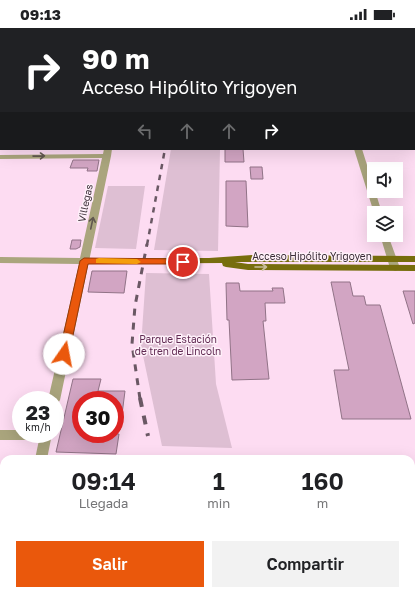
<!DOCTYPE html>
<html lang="es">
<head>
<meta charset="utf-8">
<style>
  :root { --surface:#fff; --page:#f2f2f2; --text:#202124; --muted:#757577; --accent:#ea580c }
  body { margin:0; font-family:"Golos Text",sans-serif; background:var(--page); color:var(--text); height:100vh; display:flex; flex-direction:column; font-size:15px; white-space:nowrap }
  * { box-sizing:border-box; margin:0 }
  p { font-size:13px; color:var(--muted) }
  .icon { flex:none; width:22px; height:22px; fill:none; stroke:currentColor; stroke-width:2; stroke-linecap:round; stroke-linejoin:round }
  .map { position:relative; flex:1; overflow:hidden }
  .side { position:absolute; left:0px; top:427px; width:415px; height:140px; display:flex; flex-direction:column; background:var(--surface); border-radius:12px 12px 0 0; box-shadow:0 4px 16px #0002 }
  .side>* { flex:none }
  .banner { position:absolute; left:0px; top:0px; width:415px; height:122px; box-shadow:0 4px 16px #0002; background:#202124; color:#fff; overflow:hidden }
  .buttons { position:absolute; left:367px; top:134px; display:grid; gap:8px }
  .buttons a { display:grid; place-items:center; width:36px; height:36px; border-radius:0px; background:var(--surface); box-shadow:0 4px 16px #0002; font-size:20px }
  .speed { position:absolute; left:12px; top:363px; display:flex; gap:8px; font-size:20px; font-weight:700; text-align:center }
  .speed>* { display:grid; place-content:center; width:52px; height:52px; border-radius:50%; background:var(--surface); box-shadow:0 4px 16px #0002; line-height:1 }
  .speed small { font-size:10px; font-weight:400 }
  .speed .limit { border:6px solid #d22; background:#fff; color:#111 }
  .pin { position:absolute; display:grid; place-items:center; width:34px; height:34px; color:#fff; margin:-17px; border:2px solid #fff; border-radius:50%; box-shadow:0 1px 4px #0007 }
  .me { position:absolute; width:44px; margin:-22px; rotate:12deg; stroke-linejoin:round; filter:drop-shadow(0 0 3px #0008) }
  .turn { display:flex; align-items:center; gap:14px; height:84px; padding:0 16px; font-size:18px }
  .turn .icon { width:52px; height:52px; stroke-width:2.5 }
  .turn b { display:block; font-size:28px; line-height:34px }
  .lanes { display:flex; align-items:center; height:38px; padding:0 16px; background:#0003; justify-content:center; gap:20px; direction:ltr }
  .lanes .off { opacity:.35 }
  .eta { display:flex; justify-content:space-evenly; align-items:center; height:68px; text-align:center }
  .eta b { font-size:24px; font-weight:600; line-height:28px }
  .primary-button { display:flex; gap:8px; margin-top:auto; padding:8px 16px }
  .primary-button a { flex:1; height:46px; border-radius:0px; background:var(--accent); color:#fff; font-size:16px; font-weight:600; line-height:46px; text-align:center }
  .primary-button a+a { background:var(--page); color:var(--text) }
  .status { display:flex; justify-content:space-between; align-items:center; height:28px; padding:0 20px; background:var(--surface); direction:ltr }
  .status svg { height:11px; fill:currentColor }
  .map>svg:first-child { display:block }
  .green { fill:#debfd3 }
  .building { fill:#d2a5c3; stroke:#917387 }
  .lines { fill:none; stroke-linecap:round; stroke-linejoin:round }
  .minor { fill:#aaa57d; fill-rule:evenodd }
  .major { fill:#776d0d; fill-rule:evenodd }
  .rail-far2 { stroke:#6a5864; stroke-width:2.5; stroke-dasharray:5.5 5.5; stroke-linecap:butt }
  .rail-far1 { stroke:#6a5864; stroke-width:3; stroke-dasharray:7 7; stroke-linecap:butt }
  .rail { stroke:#6a5864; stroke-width:4; stroke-dasharray:9 9; stroke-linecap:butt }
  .oneway { stroke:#61574f }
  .oneway2 { stroke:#c8bc9b }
  .route { fill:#ea580c; stroke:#983908 }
  .slow { fill:#f59e0b }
  .labels { text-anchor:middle; stroke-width:3; stroke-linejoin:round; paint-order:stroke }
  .street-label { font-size:10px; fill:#3a2d36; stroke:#fef0f9 }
  .park-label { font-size:10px; fill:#612b53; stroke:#fef0f9 }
</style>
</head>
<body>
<div class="status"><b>09:13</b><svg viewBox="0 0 49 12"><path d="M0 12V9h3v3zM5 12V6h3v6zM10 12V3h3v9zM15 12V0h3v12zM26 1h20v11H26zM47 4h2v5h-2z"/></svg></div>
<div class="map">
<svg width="415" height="567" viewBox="0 0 415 567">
  <rect width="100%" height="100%" fill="#fddcf2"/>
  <g class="green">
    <path d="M171 121H220L218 223 154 222Z"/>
    <path d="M108 158H145L136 221 95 220Z"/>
    <path d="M146 245 209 246 216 356 232 420 162 418 141 318Z"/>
  </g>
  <g class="building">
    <path d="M225 121H243L244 134H225Z"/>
    <path d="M73 132H99L97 143H87L88 140H70Z"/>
    <path d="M250 139H262L263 151H251Z"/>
    <path d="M226 153H246L248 199 226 198Z"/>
    <path d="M72 212H81L80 219 76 221H70Z"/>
    <path d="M92 243H127L124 265 88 264Z"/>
    <path d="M331 254H350L353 268H364L366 277H380L411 391H342L334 342H349Z"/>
    <path d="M226 255H239L240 263H273L272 260H283L285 275H265L266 293H263L269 351 232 352 229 292H227Z"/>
    <path d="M403 263H415V295L413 296Z"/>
    <path d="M73 351H101L98 363H125L120 402 115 401V372H81V406H119L116 426 56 424Z"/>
  </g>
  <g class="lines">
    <g class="minor">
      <rect x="134" y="0" width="6" height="1"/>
      <rect x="319" y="0" width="6" height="1"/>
      <rect x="0" y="3" width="1" height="4"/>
      <rect x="0" y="56" width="1" height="4"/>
      <path d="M104 121H112L111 128 60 372 58 375 55 376V372H48L79 236 0 235V229L80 230 102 130 0 131V127L103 126Z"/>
      <path d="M354 121H362L382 185H374Z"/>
      <path d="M380 207H388L400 240 398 242 395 243 390 240Z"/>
      <path d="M0 402H21V406H52L47 431H35L39 412H0Z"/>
      <path d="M4 562V563H18L17 567H3Z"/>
    </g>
    <g class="major">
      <rect x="45" y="0" width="6" height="1"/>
      <path d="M252 227 415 228V234H235L248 236 415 237V243L248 242 226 239 223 238 222 235 84 236 79 233 84 230H209Z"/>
    </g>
    <path class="rail-far2" d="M147 217 165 121"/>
    <path class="rail-far1" d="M140 371 132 316 135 278 147 216"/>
    <path class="rail" d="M140 370 148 408"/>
  </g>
  <defs><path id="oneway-shaft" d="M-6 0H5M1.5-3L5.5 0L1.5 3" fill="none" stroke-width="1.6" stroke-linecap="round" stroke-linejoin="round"/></defs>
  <g class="oneway">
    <use href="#oneway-shaft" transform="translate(39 128) rotate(-1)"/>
    <use href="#oneway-shaft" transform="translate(92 195) rotate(-78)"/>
  </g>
  <use class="oneway2" href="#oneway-shaft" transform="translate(261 239)"/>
  <path class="route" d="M84 230 183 231 187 234 183 236H88L69 326 64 329 59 326 80 233Z"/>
  <path class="slow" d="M99 230 137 231 141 234 137 236 96 235V231Z"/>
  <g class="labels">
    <g class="street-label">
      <text transform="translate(85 175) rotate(-78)" y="4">Villegas</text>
      <text x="312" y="232">Acceso Hipólito Yrigoyen</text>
    </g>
    <g class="park-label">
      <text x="178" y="315">Parque Estación<tspan x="178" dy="12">de tren de Lincoln</tspan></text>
    </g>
  </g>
</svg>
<div class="buttons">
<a><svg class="icon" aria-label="sound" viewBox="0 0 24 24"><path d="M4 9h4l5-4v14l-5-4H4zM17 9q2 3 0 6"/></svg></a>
<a><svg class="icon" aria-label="layers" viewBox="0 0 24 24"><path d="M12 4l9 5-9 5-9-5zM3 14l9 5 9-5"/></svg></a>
</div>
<div class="speed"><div>23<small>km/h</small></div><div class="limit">30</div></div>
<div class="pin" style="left:183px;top:234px;background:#d93025"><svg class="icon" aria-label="arrive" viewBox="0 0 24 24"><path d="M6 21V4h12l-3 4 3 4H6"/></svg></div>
<svg class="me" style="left:64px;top:326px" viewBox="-20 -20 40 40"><circle r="19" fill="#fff"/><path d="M0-13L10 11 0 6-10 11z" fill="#ea580c"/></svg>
<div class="banner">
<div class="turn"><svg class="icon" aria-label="right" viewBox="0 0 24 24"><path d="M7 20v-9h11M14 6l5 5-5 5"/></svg><div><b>90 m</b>Acceso Hipólito Yrigoyen</div></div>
<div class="lanes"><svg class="icon off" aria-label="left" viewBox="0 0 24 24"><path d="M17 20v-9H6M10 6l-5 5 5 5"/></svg><svg class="icon off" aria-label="ahead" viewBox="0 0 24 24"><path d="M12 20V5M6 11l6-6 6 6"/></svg><svg class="icon off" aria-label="ahead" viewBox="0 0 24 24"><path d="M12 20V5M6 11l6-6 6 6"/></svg><svg class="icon" aria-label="right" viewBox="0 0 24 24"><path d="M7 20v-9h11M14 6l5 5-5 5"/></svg></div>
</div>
<section class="side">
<div class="eta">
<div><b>09:14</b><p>Llegada</p></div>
<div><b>1</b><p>min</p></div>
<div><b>160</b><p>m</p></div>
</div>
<div class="primary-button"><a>Salir</a><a>Compartir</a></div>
</section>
</div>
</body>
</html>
